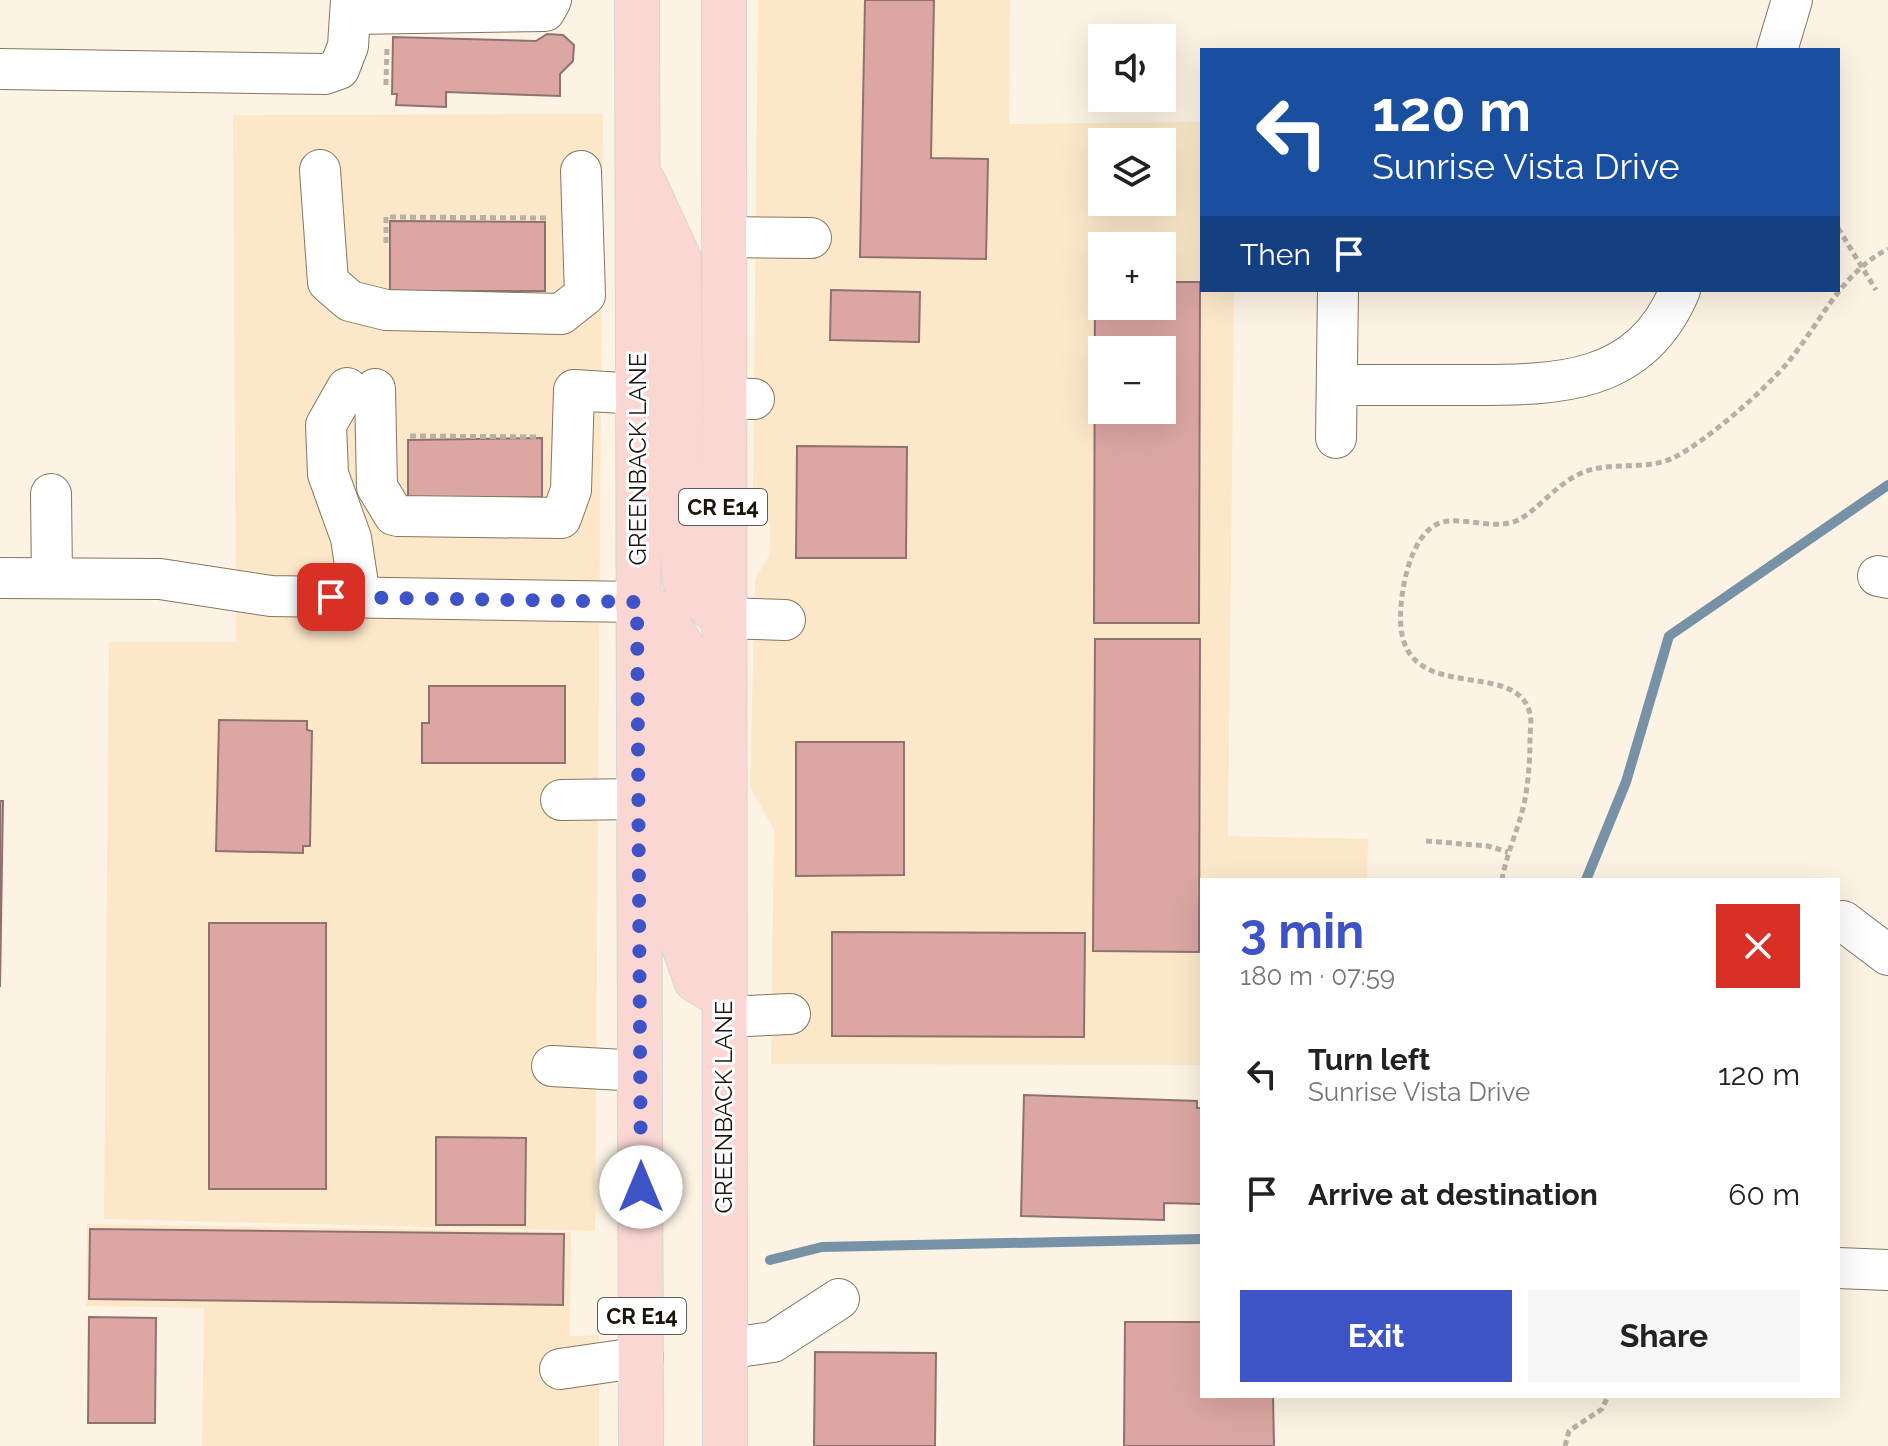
<!DOCTYPE html>
<html lang="en">
<head>
<meta charset="utf-8">
<style>
  :root { --surface:#fff; --page:#f6f6f6; --text:#222; --muted:#767676; --accent:#3e53c6 }
  body { margin:0; font-family:Raleway,sans-serif; background:var(--page); color:var(--text); height:100vh; display:flex; flex-direction:column; font-size:30px; white-space:nowrap }
  * { box-sizing:border-box; margin:0 }
  p { font-size:26px; color:var(--muted) }
  .icon { flex:none; width:44px; height:44px; fill:none; stroke:currentColor; stroke-width:2; stroke-linecap:round; stroke-linejoin:round }
  .map { position:relative; flex:1; overflow:hidden }
  .side { position:absolute; left:1200px; top:878px; width:640px; height:520px; display:flex; flex-direction:column; background:var(--surface); border-radius:0px; box-shadow:0 8px 32px #0002 }
  .side>* { flex:none }
  .banner { position:absolute; left:1200px; top:48px; width:640px; height:244px; border-radius:0px; box-shadow:0 8px 32px #0002; background:#1a4fa0; color:#fff; overflow:hidden }
  .controls { position:absolute; left:1088px; top:24px; display:grid; gap:16px }
  .controls a { display:grid; place-items:center; width:88px; height:88px; border-radius:0px; background:var(--surface); box-shadow:0 8px 32px #0002; font-size:40px }
  .pin { position:absolute; display:grid; place-items:center; width:68px; height:68px; color:#fff; margin:-34px; border-radius:16px; box-shadow:0 4px 12px #0006 }
  .me { position:absolute; width:88px; margin:-44px; rotate:0deg; stroke-linejoin:round; filter:drop-shadow(0 0 6px #0008) }
  .turn { display:flex; align-items:center; gap:28px; height:168px; padding:0 40px; font-size:36px }
  .turn .icon { width:104px; height:104px; stroke-width:2.5 }
  .turn b { display:block; font-size:56px; line-height:68px }
  .then { display:flex; align-items:center; height:76px; padding:0 40px; background:#0003; gap:16px; font-size:30px }
  .round { display:grid; place-items:center; flex:none; width:84px; height:84px; border-radius:0px; background:var(--page) }
  .overview { display:flex; align-items:center; justify-content:space-between; height:136px; padding:0 40px }
  h1 { font-size:48px; font-weight:700; line-height:60px; color:var(--accent) }
  .primary-button { display:flex; gap:16px; margin-top:auto; padding:16px 40px }
  .primary-button a { flex:1; height:92px; border-radius:0px; background:var(--accent); color:#fff; font-size:32px; font-weight:700; line-height:92px; text-align:center }
  .primary-button a+a { background:var(--page); color:var(--text) }
  ul { padding:0; list-style:none }
  li { display:flex; align-items:center; gap:24px; height:120px; padding:0 40px }
  li div { flex:1 }
  li b { display:block; font-size:30px }
  li em { font-style:normal }
  .map>svg:first-child { display:block }
  .built { fill:#fce8c9; fill-rule:evenodd }
  .lines { fill:none; stroke-linecap:round; stroke-linejoin:round }
  .stream { stroke:#7791a6; stroke-width:10 }
  .building { fill:#dca7a3; stroke:#8f7270; stroke-width:2; fill-rule:evenodd }
  .minor-casing { stroke:#847660; stroke-width:42 }
  .major-casing { stroke:#d6d5d3; stroke-width:46 }
  .path { stroke:#b8b0a3; stroke-width:5; stroke-dasharray:6 4; stroke-linecap:butt }
  .minor { stroke:#fff; stroke-width:40 }
  .major { stroke:#fbd7d4; stroke-width:44 }
  .route { stroke:#3e53c6; stroke-width:14; stroke-dasharray:0 25.2 }
  .labels { text-anchor:middle; stroke-width:6; stroke-linejoin:round; paint-order:stroke }
  .shield { fill:#fff; stroke:#5f5b56; stroke-width:2 }
  .shield-label { font-size:22px; font-weight:bold; fill:#1b150d }
  .street-label { font-size:24px; fill:#1b150d; stroke:#fff }
</style>
</head>
<body>
<div class="map">
<svg width="1888" height="1446" viewBox="0 0 1888 1446">
  <rect width="100%" height="100%" fill="#fcf3e4"/>
  <g class="built">
    <path d="M758 0H1010L1009 124 1202 122V290H1234L1228 836 1368 839 1367 880H1202V1065L771 1064 774 830 750 787 755 579 770 554V525L753 495ZM1102 142H1162V202H1102ZM1102 246H1162V306H1102ZM1102 350H1162V410H1102Z"/>
    <path d="M603 114 595 1231 104 1219 109 642H236L233 115Z"/>
    <path d="M87 1224 571 1232 570 1336 599 1335V1446H202L204 1308 86 1306Z"/>
  </g>
  <g class="lines">
    <g class="stream">
      <path d="M1586 880 1626 782 1669 636 1888 485"/>
      <path d="M770 1260 822 1247 1202 1239"/>
    </g>
  </g>
  <g class="building">
    <path d="M865 0H934L931 158 988 159 986 259 860 257Z"/>
    <path d="M547 34 563 35 574 45 573 61 560 74V96L446 92V107L396 105 397 94H392L393 37 536 41Z"/>
    <path d="M390 221 545 222V291H390Z"/>
    <path d="M1095 282H1102V306H1162V282H1200L1199 623H1094ZM1102 350H1162V410H1102Z"/>
    <path d="M831 290 920 292 919 342 830 340Z"/>
    <path d="M542 438V497L408 499V440Z"/>
    <path d="M797 446 907 447 906 558H796Z"/>
    <path d="M1095 639H1200L1199 952 1093 951Z"/>
    <path d="M429 686H565V763H422V723H429Z"/>
    <path d="M219 720 307 721V730L312 731 310 846H303V853L216 851Z"/>
    <path d="M796 742H904V875L796 876Z"/>
    <path d="M0 801H3L0 987Z"/>
    <rect x="209" y="923" width="117" height="266"/>
    <path d="M832 932 1085 933 1084 1037 832 1036Z"/>
    <path d="M1024 1095 1197 1101V1108H1202V1204L1164 1203V1220L1021 1216Z"/>
    <path d="M436 1137 526 1138 525 1225H436Z"/>
    <path d="M90 1229 564 1234 563 1305 89 1299Z"/>
    <path d="M89 1317 156 1318 155 1423H88Z"/>
    <path d="M1125 1322H1202V1396H1273L1274 1446H1124Z"/>
    <path d="M815 1352 936 1353 935 1446H814Z"/>
  </g>
  <g class="lines">
    <defs>
      <g id="minor">
        <path d="M351 14 545 11 551 0"/>
        <path d="M1777 50 1792 0"/>
        <path d="M0 69 325 74 339 69 348 46 351 0"/>
        <path d="M320 170 328 282 350 301 386 310 561 314 585 295 581 171"/>
        <path d="M723 237 811 238"/>
        <path d="M1337 385C1380 385 1424 385 1467 385 1556 385 1640 386 1680 290"/>
        <path d="M347 388 326 425 328 474 351 538 360 597"/>
        <path d="M375 389 377 487 394 515 398 516 561 518 571 490 574 390 638 394"/>
        <path d="M723 398 754 399"/>
        <path d="M1336 438 1338 290"/>
        <path d="M51 494 52 578"/>
        <path d="M1878 576 1888 578"/>
        <path d="M0 578 160 579 271 596 637 602"/>
        <path d="M723 618 785 620"/>
        <path d="M561 800 639 799"/>
        <path d="M1843 921 1888 955"/>
        <path d="M723 1017 790 1014"/>
        <path d="M552 1066 640 1071"/>
        <path d="M1838 1268 1888 1270"/>
        <path d="M725 1349 773 1342 839 1299"/>
        <path d="M560 1369 643 1357"/>
      </g>
      <g id="major">
        <path d="M637 0 641 1446"/>
        <path d="M724 0 725 1446"/>
        <path d="M644 183 679 259 681 539 685 582 723 618"/>
        <path d="M637 602 663 616 682 647 681 938 696 980 723 996"/>
      </g>
    </defs>
    <use href="#minor" class="minor-casing"/>
    <use href="#major" class="major-casing"/>
    <g class="path">
      <path d="M386 85 387 46"/>
      <path d="M1838 228 1876 290"/>
      <path d="M386 243V217L548 218"/>
      <path d="M410 436 540 437"/>
      <path d="M1426 841 1488 846 1508 852"/>
      <path d="M1502 880C1507 850 1522 822 1526 793 1529 775 1530 756 1530 738 1530 731 1532 721 1530 714 1518 658 1409 705 1401 628 1398 599 1409 530 1443 522 1467 517 1492 530 1516 521 1538 511 1556 483 1584 472 1612 461 1645 471 1673 458 1707 441 1765 390 1789 361 1821 322 1841 273 1888 249"/>
      <path d="M1565 1446 1569 1431 1602 1409 1608 1396"/>
    </g>
    <use href="#minor" class="minor"/>
    <use href="#major" class="major"/>
  </g>
  <g class="lines">
    <path class="route" d="M331 597 637 602 641 1187"/>
  </g>
  <g class="labels">
    <g class="shield">
      <rect x="679" y="489" width="88" height="36" rx="6"/>
      <rect x="598" y="1298" width="88" height="36" rx="6"/>
    </g>
    <g class="shield-label">
      <text x="723" y="515">CR E14</text>
      <text x="642" y="1324">CR E14</text>
    </g>
    <g class="street-label">
      <text transform="translate(638 459) rotate(-90)" y="8">GREENBACK LANE</text>
      <text transform="translate(724 1107) rotate(-90)" y="8">GREENBACK LANE</text>
    </g>
  </g>
</svg>
<div class="controls">
<a><svg class="icon" aria-label="sound" viewBox="0 0 24 24"><path d="M4 9h4l5-4v14l-5-4H4zM17 9q2 3 0 6"/></svg></a>
<a><svg class="icon" aria-label="layers" viewBox="0 0 24 24"><path d="M12 4l9 5-9 5-9-5zM3 14l9 5 9-5"/></svg></a>
<a>+</a>
<a>−</a>
</div>
<div class="pin" style="left:331px;top:597px;background:#d93025"><svg class="icon" aria-label="arrive" viewBox="0 0 24 24"><path d="M6 21V4h12l-3 4 3 4H6"/></svg></div>
<svg class="me" style="left:641px;top:1187px" viewBox="-20 -20 40 40"><circle r="19" fill="#fff"/><path d="M0-13L10 11 0 6-10 11z" fill="#3e53c6"/></svg>
<div class="banner">
<div class="turn"><svg class="icon" aria-label="left" viewBox="0 0 24 24"><path d="M17 20v-9H6M10 6l-5 5 5 5"/></svg><div><b>120 m</b>Sunrise Vista Drive</div></div>
<div class="then">Then<svg class="icon" aria-label="arrive" viewBox="0 0 24 24"><path d="M6 21V4h12l-3 4 3 4H6"/></svg></div>
</div>
<section class="side">
<div class="overview"><div><h1>3 min</h1><p>180 m · 07:59</p></div><a class="round" style="background:#d93025;color:#fff"><svg class="icon" aria-label="close" viewBox="0 0 24 24"><path d="M6 6l12 12M18 6L6 18"/></svg></a></div>
<ul>
<li><svg class="icon" aria-label="left" viewBox="0 0 24 24"><path d="M17 20v-9H6M10 6l-5 5 5 5"/></svg><div><b>Turn left</b><p>Sunrise Vista Drive</p></div><em>120 m</em></li>
<li><svg class="icon" aria-label="arrive" viewBox="0 0 24 24"><path d="M6 21V4h12l-3 4 3 4H6"/></svg><div><b>Arrive at destination</b></div><em>60 m</em></li>
</ul>
<div class="primary-button"><a>Exit</a><a>Share</a></div>
</section>
</div>
</body>
</html>
